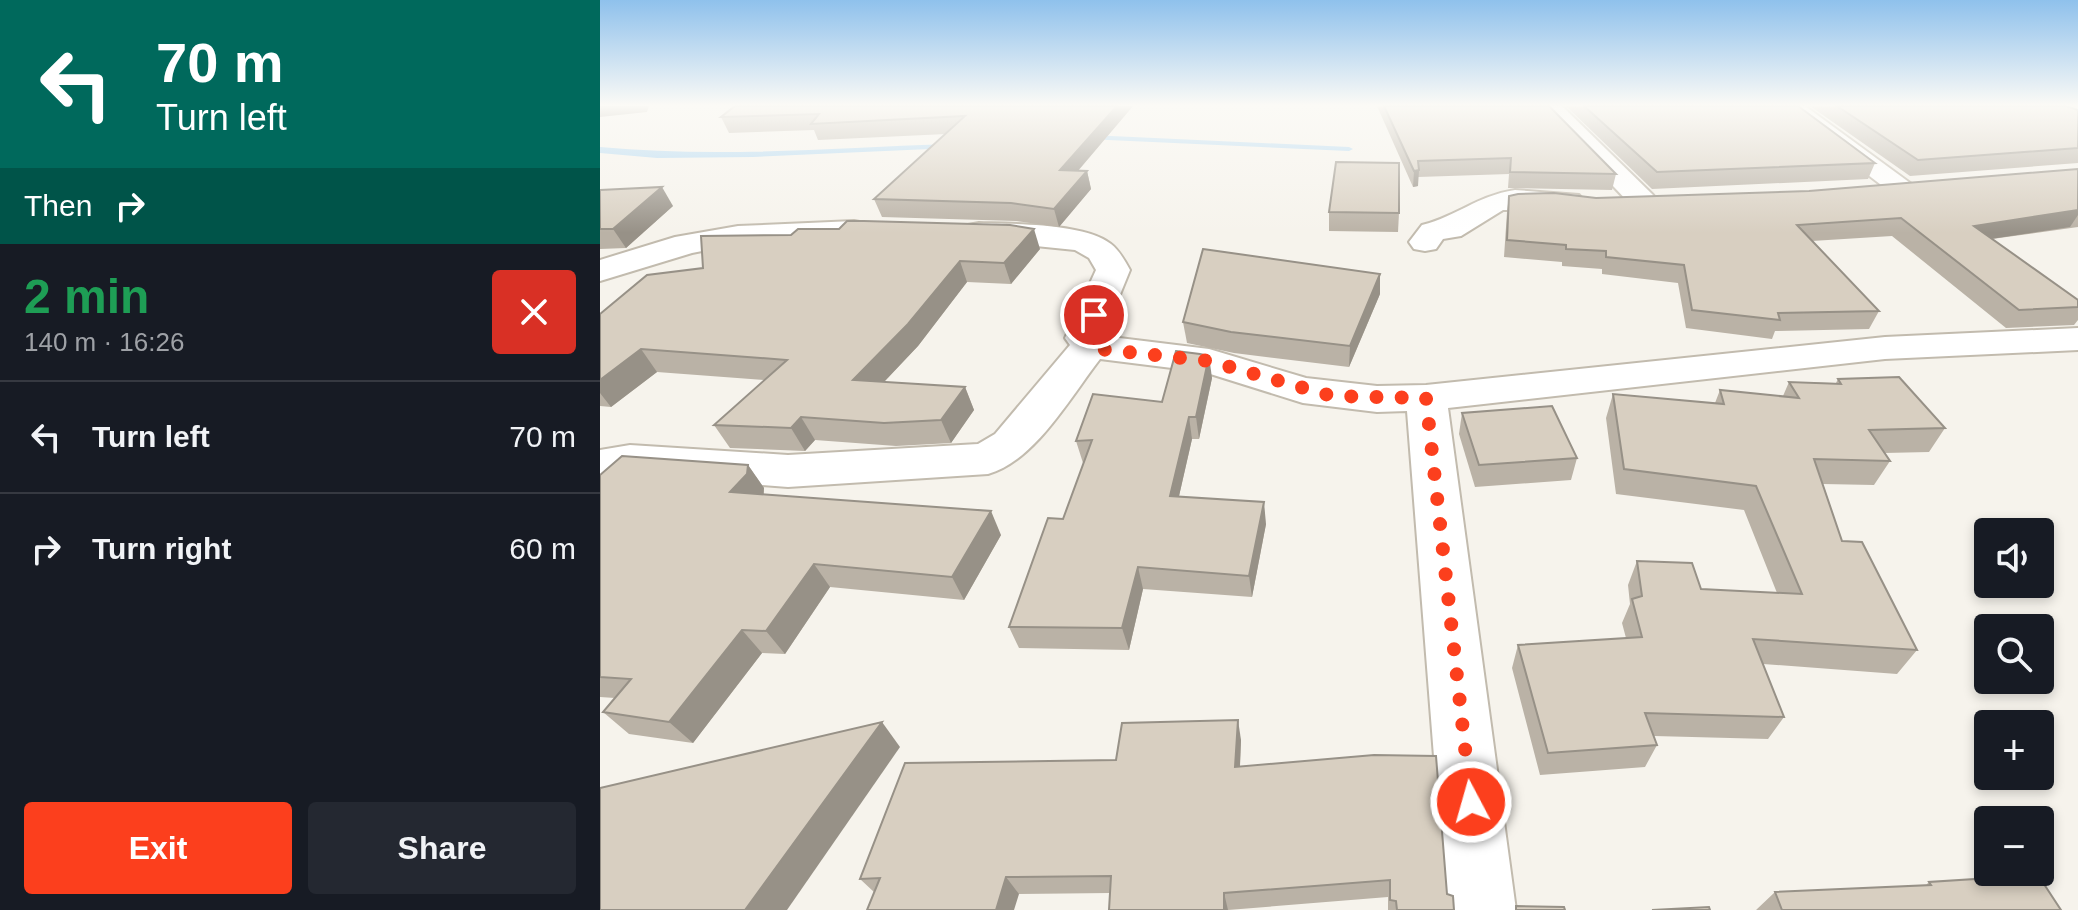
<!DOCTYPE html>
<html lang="en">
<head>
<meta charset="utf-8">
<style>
  :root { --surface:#171b24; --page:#242831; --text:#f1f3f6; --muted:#9ea1a6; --line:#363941; --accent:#fc3f1d }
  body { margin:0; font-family:Helvetica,sans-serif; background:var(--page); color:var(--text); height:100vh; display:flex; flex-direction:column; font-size:30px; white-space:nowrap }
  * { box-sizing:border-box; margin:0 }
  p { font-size:26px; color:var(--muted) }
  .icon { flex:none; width:44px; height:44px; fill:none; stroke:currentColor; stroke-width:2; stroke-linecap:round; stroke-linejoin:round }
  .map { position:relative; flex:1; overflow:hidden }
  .side { display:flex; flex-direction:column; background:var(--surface); width:600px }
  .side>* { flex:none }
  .top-card { background:#00695c; color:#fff; overflow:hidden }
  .controls { position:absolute; left:1374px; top:518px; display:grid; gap:16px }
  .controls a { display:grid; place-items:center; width:80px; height:80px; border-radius:8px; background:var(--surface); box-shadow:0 4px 12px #0003; font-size:40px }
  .pin { position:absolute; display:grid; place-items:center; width:68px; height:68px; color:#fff; margin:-34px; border:4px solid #fff; border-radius:50%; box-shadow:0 2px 8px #0007 }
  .me { position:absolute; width:88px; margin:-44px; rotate:354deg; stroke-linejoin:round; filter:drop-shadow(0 0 6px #0008) }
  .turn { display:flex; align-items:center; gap:28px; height:168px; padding:0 24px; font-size:36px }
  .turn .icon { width:104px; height:104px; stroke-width:2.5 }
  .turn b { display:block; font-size:56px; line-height:68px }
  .then { display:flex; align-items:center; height:76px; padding:0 24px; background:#0003; gap:16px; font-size:30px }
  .round { display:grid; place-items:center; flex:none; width:84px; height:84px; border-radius:8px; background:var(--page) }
  .summary { display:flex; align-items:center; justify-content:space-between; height:136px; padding:0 24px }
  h1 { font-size:48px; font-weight:700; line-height:60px; color:#1e9e55 }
  .action { display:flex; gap:16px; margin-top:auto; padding:16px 24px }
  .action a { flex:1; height:92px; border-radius:8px; background:var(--accent); color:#fff; font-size:32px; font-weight:700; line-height:92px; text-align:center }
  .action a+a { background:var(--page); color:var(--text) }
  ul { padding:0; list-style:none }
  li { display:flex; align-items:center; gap:24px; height:112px; padding:0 24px; border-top:2px solid var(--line) }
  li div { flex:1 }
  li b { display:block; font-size:30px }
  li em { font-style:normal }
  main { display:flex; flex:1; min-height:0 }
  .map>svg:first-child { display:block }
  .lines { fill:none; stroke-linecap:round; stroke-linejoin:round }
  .stream { fill:#a9d4f2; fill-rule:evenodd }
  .minor-casing { stroke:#c2bbae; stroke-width:4 }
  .minor { fill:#fff; fill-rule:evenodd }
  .wall { fill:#bab2a6 }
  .shaded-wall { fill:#979187 }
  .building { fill:#d8cfc1; stroke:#979187; stroke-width:2 }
  .route { stroke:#fc3f1d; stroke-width:14; stroke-dasharray:0 25.2 }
</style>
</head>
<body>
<main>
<section class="side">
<div class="top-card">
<div class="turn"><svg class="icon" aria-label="left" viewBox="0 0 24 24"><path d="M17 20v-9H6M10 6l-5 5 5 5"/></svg><div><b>70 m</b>Turn left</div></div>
<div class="then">Then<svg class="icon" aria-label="right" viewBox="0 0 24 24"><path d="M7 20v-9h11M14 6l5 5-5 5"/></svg></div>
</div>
<div class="summary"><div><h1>2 min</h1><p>140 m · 16:26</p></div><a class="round" style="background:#d93025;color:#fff"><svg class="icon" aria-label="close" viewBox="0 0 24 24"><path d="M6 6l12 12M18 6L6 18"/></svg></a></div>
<ul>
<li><svg class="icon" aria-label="left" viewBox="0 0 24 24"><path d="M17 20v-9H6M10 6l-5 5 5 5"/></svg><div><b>Turn left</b></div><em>70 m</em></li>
<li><svg class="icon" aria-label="right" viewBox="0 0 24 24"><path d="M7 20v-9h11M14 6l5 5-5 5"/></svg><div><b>Turn right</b></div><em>60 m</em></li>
</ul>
<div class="action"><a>Exit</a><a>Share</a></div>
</section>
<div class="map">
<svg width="1478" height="910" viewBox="0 0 1478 910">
  <rect width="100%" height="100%" fill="#f6f3ec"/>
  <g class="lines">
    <g class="stream">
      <path d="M490 135 749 147 753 149 749 151 487 139 486 137Z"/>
      <path d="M349 144H352V148L153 157 57 158 0 153V147C116 158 233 148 349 144Z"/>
    </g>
    <defs>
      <g id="minor">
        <path d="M937 106H962L1053 195 1058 201 1053 207 1043 210 1033 207Z"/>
        <path d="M1178 106H1205L1317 188 1313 194 1303 197 1293 194Z"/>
        <path d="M915 190 979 195 984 201 979 207 969 210H903L861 236 843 239 836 249 825 251 814 249 809 242 822 225C858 216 876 196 915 190Z"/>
        <path d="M254 221 265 223 269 230 265 237 138 244 92 253 0 281V260L75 237 138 226Z"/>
        <path d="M379 223C412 224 485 223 511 244 519 250 525 261 530 270L503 336 609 349 706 378 777 386 826 385 1285 337 1478 328V350L1285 359 848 408 916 910H846L807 411 777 412 703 403 604 372 500 359C471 396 435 461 388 474L188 487 30 475 0 480V450L30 445 188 455 378 444 395 434 470 345 465 338 496 270 489 258 475 250 368 239 364 232 368 225Z"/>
      </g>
    </defs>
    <use href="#minor" class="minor-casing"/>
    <use href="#minor" class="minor"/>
  </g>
  <g class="wall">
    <path d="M135 106H533L478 171H487L491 189 459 227 416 221 282 217 274 199 346 134 218 140 214 130 129 133 121 117Z"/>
    <path d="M777 106H949L1016 174 1012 190 908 188 909 174 818 177V186L813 187Z"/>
    <path d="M966 106H1198L1275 163 1268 179 1052 189Z"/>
    <path d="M1210 106H1466L1478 110V163L1310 176Z"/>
    <path d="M1478 169V227L1392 239 1478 307V320L1474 325 1406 328 1292 236 1212 241 1279 311 1269 329 1175 331 1172 339 1086 328 1078 283 1002 274V269L962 266V262L904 257 907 212 909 196 996 198 1209 191Z"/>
    <path d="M0 190 73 206 26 248 0 249Z"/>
    <path d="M729 212 799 213 798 232 729 231Z"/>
    <path d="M440 249 411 284 367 282 318 346 284 382 365 387 374 410 351 443 296 446 215 440 205 451 130 448 114 425 165 380 57 372 11 407 0 406V314Z"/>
    <path d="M780 294 749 367 634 353 587 343 583 322Z"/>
    <path d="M612 378 599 439H592L579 496 666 524 652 597 543 589 529 650 419 648 409 627 463 519 484 463H483L476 441Z"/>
    <path d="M1238 379 1345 428 1329 452 1284 453 1290 461 1274 485 1223 484 1242 541 1317 650 1297 674 1163 664 1184 717 1168 739 1054 736 1057 745 1045 767 940 775 912 668 918 645 1026 638 1022 623 1030 604 1028 585 1037 561 1101 589 1177 593 1144 510 1016 494 1006 418 1013 394 1115 403 1120 390 1183 396 1189 382 1236 383Z"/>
    <path d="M862 413 977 458 971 480 875 487 859 434Z"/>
    <path d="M148 465 164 488V495L401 535 364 600 230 587 185 654 162 653 93 743 29 734 3 712 15 698 0 697V475Z"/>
    <path d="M641 740 640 767 847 894 854 910H788V897L628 910 510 893 419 894 274 892 260 879 516 760Z"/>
    <path d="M1329 882 1461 910H1156L1175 892 1326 885Z"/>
  </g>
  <g class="shaded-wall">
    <path d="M0 106H49L47 112 0 117Z"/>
    <path d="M517 106H533L464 187 460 170Z"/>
    <path d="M819 170 818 186 813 187 814 171Z"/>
    <path d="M487 171 491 189 459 227 454 209Z"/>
    <path d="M62 187 73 206 26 248 13 229Z"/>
    <path d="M1478 210V215L1470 227 1364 243 1374 226Z"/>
    <path d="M434 229 440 249 411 284 404 263Z"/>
    <path d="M360 261 367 282 318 346 265 402 253 380Z"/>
    <path d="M780 274V294L749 367 750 346Z"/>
    <path d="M41 349 57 372 11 407 0 393V380Z"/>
    <path d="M609 356 612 378 599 439 596 417Z"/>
    <path d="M365 387 374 410 351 443 341 420Z"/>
    <path d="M201 417 215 440 205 451 191 428Z"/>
    <path d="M589 417 592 439 574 518 570 496Z"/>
    <path d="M148 465 164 488 163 497 130 492Z"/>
    <path d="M664 502 666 524 652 597 649 576Z"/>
    <path d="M391 511 401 535 364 600 352 577Z"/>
    <path d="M214 564 230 587 185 654 166 631Z"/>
    <path d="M538 567 543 589 529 650 522 628Z"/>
    <path d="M142 630 162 653 93 743 69 722Z"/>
    <path d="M638 720 641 740 639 786 635 767Z"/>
    <path d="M282 722 300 747 187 910H145Z"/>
    <path d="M406 877 419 894 414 910H396Z"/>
    <path d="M624 893 628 910H624Z"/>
  </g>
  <g class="building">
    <path d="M135 106H517L460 170 487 171 454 209 411 203 274 199 365 116 211 124 219 114 121 117Z"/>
    <path d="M784 106H949L1016 174 910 172 911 158 818 161 819 170 814 171Z"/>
    <path d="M984 106H1198L1275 163 1057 172Z"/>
    <path d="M1237 106H1466L1478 110V148L1318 160Z"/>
    <path d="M736 162 799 163V213L729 212Z"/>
    <path d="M1478 169V210L1374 226 1478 300V307L1419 310 1301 218 1197 225 1279 311 1178 313 1180 320 1092 310 1084 265 1006 257V251L966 249V245L907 240 909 196 918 194 954 193 996 198 1209 191Z"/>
    <path d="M62 187 13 229H0V190Z"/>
    <path d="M247 221H264L410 225 434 229 404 263 360 261 308 324 253 380 365 387 341 420 284 423 201 417 191 428 114 425 187 360 41 349 0 380V314L47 275 103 268 101 236 191 235 198 229H239Z"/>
    <path d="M603 249 780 274 750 346 631 332 583 322Z"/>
    <path d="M576 351 600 354 609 356 596 417H589L570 496 664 502 649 576 538 567 522 628 409 627 448 518 463 519 492 440 476 441 493 394 562 402Z"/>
    <path d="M1299 377 1345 428 1269 430 1290 461 1214 459 1242 541 1262 542 1317 650 1153 639 1184 717 1045 713 1057 745 948 753 918 645 1042 637 1032 599 1042 596 1037 561 1092 563 1101 589 1202 594 1156 486 1024 469 1013 394 1124 404 1120 390 1199 398 1189 382 1241 384 1238 379Z"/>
    <path d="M952 406 977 458 879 465 862 413Z"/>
    <path d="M22 456 148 465 147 474 130 492 391 511 352 577 214 564 166 631 142 630 69 722 3 712 31 679 0 677V475Z"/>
    <path d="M638 720 635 767 774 755 836 756 847 894 853 896 854 910H797L796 901 790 900V880L624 893V910H509L511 876 406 877 396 910H267L280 878 260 879 305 763 516 760 522 723Z"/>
    <path d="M282 722 145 910H0V788Z"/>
    <path d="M1438 875 1461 910H1182L1175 892 1331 885 1329 882Z"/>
    <path d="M916 906 964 907 965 910H916Z"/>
    <path d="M1109 907 1110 910H1052Z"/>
  </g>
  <linearGradient id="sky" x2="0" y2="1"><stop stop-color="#8fc1ec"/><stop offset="0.45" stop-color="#fbfaf6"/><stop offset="1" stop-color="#fbfaf6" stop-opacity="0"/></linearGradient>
  <rect width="1478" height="233" fill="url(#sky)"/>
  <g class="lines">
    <path class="route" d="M494 315 484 338 490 346 499 349 609 361 732 396 826 398 871 802"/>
  </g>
</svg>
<div class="controls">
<a><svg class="icon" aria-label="sound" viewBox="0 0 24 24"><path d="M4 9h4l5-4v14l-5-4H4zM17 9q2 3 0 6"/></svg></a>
<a><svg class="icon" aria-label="search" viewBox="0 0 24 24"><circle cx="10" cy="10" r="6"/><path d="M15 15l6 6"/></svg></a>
<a>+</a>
<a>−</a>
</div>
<div class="pin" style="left:494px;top:315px;background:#d93025"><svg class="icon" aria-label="arrive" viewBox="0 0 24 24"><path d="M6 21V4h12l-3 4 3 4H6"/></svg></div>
<svg class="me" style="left:871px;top:802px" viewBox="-20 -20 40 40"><circle r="17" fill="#fc3f1d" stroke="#fff" stroke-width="3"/><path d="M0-11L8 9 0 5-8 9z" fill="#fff"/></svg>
</div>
</main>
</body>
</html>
